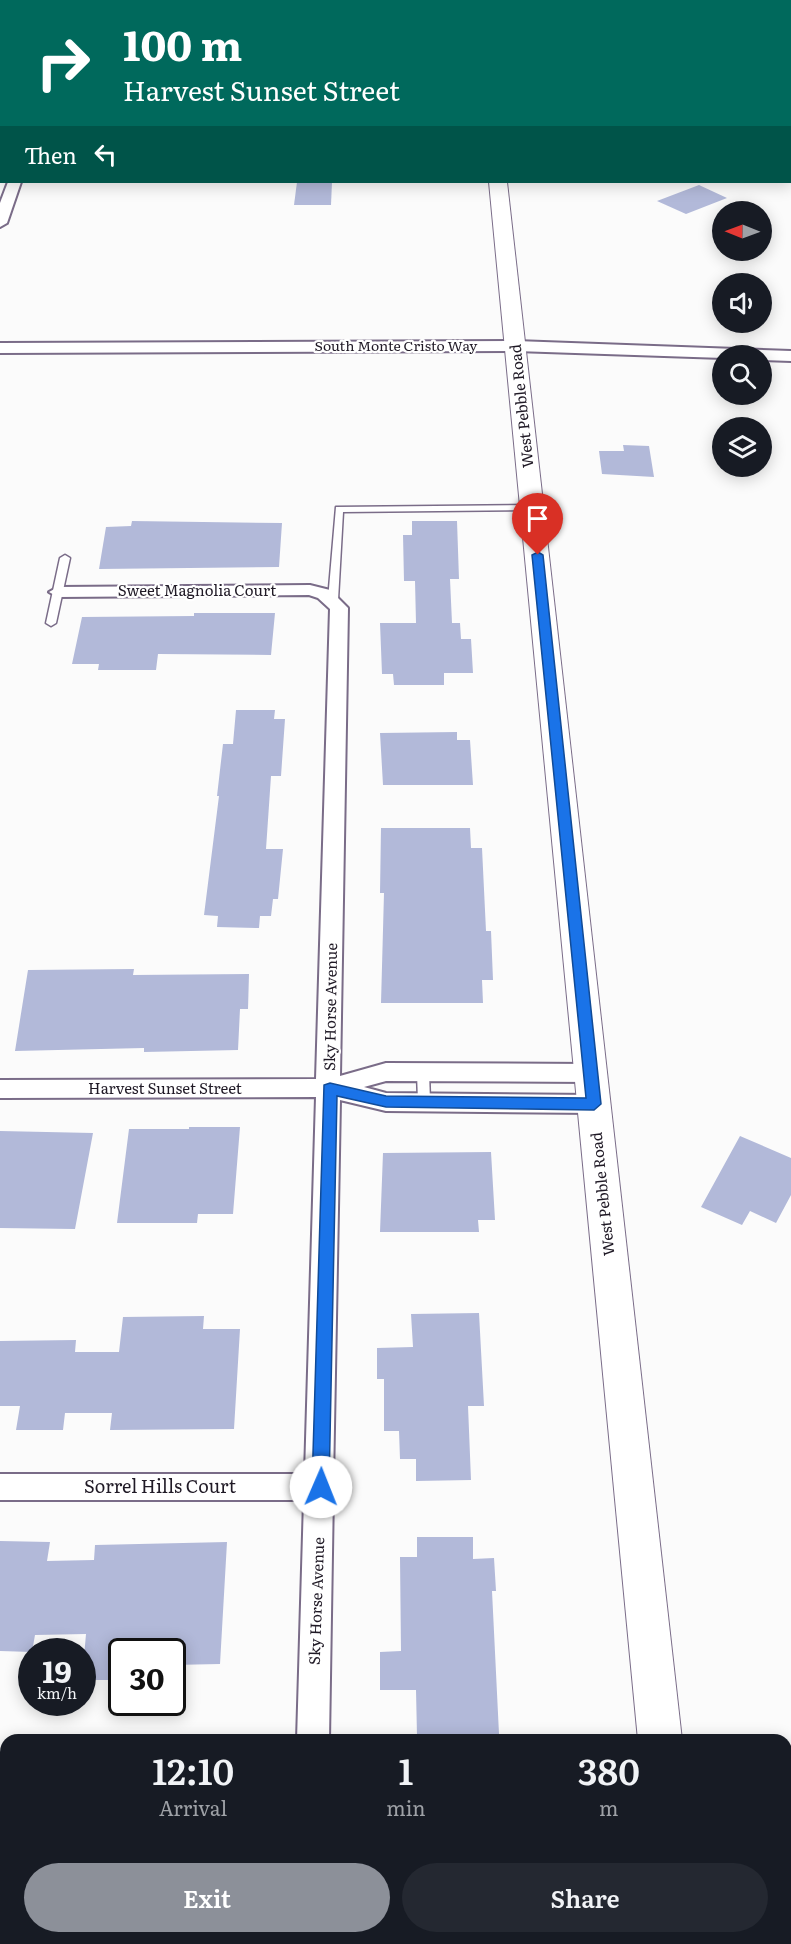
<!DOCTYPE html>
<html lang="en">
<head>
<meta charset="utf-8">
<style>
  :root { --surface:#171b24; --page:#242831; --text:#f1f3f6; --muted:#9ea1a6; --accent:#8c9099 }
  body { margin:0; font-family:Literata,serif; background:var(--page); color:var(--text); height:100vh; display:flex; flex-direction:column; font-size:22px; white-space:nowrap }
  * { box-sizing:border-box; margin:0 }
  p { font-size:20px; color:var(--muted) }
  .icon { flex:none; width:33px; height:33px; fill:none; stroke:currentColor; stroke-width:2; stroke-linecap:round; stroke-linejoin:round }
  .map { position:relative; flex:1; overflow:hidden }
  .drawer { position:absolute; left:0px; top:1734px; width:792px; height:210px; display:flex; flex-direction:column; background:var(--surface); border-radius:18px 18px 0 0; box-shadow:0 3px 15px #0003 }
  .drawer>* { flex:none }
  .guide { position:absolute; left:0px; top:0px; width:792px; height:183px; box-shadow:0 3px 15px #0003; background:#00695c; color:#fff; overflow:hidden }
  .needle { width:39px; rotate:271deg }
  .controls { position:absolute; left:712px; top:201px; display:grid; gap:12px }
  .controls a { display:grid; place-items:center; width:60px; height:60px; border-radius:50%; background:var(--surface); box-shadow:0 3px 15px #0003; font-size:30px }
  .speed { position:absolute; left:18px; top:1638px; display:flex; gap:12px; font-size:30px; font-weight:700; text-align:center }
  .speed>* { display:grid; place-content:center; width:78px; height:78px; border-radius:50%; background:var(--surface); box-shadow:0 3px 15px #0003; line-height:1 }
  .speed small { font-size:15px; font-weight:400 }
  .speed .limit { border:3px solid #111; border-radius:9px; background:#fff; color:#111 }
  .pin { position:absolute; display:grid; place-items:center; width:51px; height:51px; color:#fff; margin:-62px -26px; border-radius:50% 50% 50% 0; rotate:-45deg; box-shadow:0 0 6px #0007 }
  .pin .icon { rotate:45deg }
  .me { position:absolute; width:66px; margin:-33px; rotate:1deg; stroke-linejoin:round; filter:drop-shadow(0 0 4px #0008) }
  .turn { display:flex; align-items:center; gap:21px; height:126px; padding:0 24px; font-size:27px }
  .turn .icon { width:78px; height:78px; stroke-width:2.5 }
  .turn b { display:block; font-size:42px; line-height:51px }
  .then { display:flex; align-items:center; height:57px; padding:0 24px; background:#0003; gap:12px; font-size:22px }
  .eta { display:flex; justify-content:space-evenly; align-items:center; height:102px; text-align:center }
  .eta b { font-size:36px; font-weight:600; line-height:42px }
  .action { display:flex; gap:12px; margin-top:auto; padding:12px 24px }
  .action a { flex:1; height:69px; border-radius:36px; background:var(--accent); color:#fff; font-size:24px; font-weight:600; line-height:69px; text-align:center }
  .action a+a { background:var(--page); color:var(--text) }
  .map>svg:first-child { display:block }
  .building { fill:#b2b9d9 }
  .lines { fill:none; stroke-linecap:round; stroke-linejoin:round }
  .lane-casing { stroke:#7a6c88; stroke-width:3 }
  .street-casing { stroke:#7a6c88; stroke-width:4 }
  .secondary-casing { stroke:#7a6c88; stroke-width:2 }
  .lane { fill:#fff; fill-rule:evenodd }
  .street { fill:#fff; fill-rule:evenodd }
  .secondary { fill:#fff; fill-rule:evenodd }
  .route { fill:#1a73e8; stroke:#114b97; stroke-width:1.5 }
  .labels { text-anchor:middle; stroke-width:4.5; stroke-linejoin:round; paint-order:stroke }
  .far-street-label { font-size:14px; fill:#201a26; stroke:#fff }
  .street-label { font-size:15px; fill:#201a26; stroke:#fff }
  .near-street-label { font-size:18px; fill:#201a26; stroke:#fff }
</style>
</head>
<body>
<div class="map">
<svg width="791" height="1944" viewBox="0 0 791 1944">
  <rect width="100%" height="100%" fill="#fbfbfb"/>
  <g class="building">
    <path d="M297 182H332L331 205H294Z"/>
    <path d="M699 185 727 198 686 214 657 201Z"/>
    <path d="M623 445 649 446 654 477 602 474 599 451H624Z"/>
    <path d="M132 521 282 523 279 567 99 569 106 527 131 526Z"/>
    <path d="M412 521H457L459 579H450L452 623H460L461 639H471L473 673H444V685H394L393 674H382L380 623H416L415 581H404L403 535H412Z"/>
    <path d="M194 613H275L271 655 158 654 156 670H98L99 664H72L82 617 194 616Z"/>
    <path d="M236 710H275L274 719H285L281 776H271L266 849H283L278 899H273L271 916H260L259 928 217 927 218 916 204 915 219 796H217L223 744H233Z"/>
    <path d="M457 732V740H470L473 785H383L380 733Z"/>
    <path d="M381 828H470L471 848H482L486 931H491L493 980H482L483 1003H381L384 893H380Z"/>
    <path d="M134 969 133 975 249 974 248 1009H240L238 1050 144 1052V1048L15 1051 28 970Z"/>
    <path d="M189 1127H240L233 1214H198L197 1223H117L129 1129H189Z"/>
    <path d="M0 1131 93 1133 75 1229 0 1228Z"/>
    <path d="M740 1136 791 1158V1195L776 1223 750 1211 742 1225 701 1207Z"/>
    <path d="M491 1152 495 1220H478L479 1232H380L383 1153Z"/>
    <path d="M479 1313 484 1406H468L471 1480 416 1481V1459H400L399 1431H384V1379H377V1348L413 1347 411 1314Z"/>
    <path d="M204 1316 203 1329H240L234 1429 110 1430 112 1413H65L63 1430H16L20 1406H0V1341L76 1340 75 1352H119L123 1317Z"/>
    <path d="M417 1537H473V1559L494 1558 496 1591H492L499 1734 417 1736 416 1690H380V1652L401 1651 400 1557H417Z"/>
    <path d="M0 1541 50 1542 47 1561 94 1560 95 1545 227 1542 220 1664 172 1665V1652H122V1680H82L86 1634 35 1635 32 1652 0 1651Z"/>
  </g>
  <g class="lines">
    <defs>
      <g id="lane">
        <path d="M533 505 538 508 536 510 343 512 338 600 333 603 328 600 336 507Z"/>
        <path d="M65 555 70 558 56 623 51 626 46 623 60 558Z"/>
        <path d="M423 1067 427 1069 429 1072 430 1102 429 1105H419L418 1102 417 1072 419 1069Z"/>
      </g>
      <g id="street">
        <rect x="790" y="22" width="1" height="6"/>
        <rect x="790" y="78" width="1" height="8"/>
        <rect x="790" y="125" width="1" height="8"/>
        <path d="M8 182H21L7 223 0 227V203Z"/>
        <path d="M516 341 791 351V361L762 360V356H723V358L516 351 0 353V343Z"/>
        <path d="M310 585 330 590 348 608 340 1076 386 1063 591 1064 599 1067 603 1073 599 1079 591 1082 386 1081 364 1087 386 1093 594 1095 603 1097 606 1104 603 1111 594 1113 386 1111 340 1100 333 1482 335 1487 333 1492 329 1740H297L304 1500H0V1474H305L316 1097 0 1098V1080L316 1079 330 609 318 598 309 595 58 597 49 592 58 587Z"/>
        <path d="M290 1938H324L323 1944H289Z"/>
      </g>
      <g id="secondary">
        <rect x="476" y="0" width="16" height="2"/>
        <rect x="0" y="117" width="2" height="10"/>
        <path d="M489 182H507L682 1740H638Z"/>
        <path d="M656 1938H704L705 1944H657Z"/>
      </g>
    </defs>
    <use href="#lane" class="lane-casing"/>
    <use href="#street" class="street-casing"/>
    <use href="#secondary" class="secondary-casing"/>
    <use href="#lane" class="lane"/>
    <use href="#street" class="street"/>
    <use href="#secondary" class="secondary"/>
  </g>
  <path class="route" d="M538 552 543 555 601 1104 594 1110 386 1107 337 1096 329 1487 327 1493 321 1495 315 1493 312 1487 324 1085 330 1083 386 1096 586 1098 532 555Z"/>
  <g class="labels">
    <g class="far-street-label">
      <text x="396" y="351">South Monte Cristo Way</text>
    </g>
    <g class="street-label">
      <text transform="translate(522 406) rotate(-96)" y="5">West Pebble Road</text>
      <text x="197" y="596">Sweet Magnolia Court</text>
      <text transform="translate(331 1007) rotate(-89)" y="5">Sky Horse Avenue</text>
      <text x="165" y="1094">Harvest Sunset Street</text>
      <text transform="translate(603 1194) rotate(-96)" y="5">West Pebble Road</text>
      <text transform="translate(317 1601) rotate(-88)" y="5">Sky Horse Avenue</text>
    </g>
    <g class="near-street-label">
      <text x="160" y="1493">Sorrel Hills Court</text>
    </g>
  </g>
</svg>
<div class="controls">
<a><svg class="needle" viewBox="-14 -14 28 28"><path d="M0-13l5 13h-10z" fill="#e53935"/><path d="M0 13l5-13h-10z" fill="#9ea1a6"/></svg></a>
<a><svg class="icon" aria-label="sound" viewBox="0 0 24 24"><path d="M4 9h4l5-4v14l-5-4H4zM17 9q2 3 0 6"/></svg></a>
<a><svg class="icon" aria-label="search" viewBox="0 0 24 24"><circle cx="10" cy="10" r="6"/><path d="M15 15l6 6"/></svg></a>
<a><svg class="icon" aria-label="layers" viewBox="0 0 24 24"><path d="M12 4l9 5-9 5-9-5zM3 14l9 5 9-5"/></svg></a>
</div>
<div class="speed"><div>19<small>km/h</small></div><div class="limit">30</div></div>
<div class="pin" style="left:538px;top:555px;background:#d93025"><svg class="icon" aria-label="arrive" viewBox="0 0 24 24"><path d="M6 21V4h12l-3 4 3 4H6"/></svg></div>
<svg class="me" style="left:321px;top:1487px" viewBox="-20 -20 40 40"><circle r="19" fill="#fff"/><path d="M0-13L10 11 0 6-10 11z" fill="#1a73e8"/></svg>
<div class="guide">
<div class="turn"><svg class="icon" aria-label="right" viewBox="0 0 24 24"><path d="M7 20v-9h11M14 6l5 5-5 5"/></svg><div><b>100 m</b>Harvest Sunset Street</div></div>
<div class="then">Then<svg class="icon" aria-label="left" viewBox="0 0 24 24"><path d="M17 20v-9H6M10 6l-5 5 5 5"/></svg></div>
</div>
<section class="drawer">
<div class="eta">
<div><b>12:10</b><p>Arrival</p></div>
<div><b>1</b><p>min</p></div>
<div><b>380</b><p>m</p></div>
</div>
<div class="action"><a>Exit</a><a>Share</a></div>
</section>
</div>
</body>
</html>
